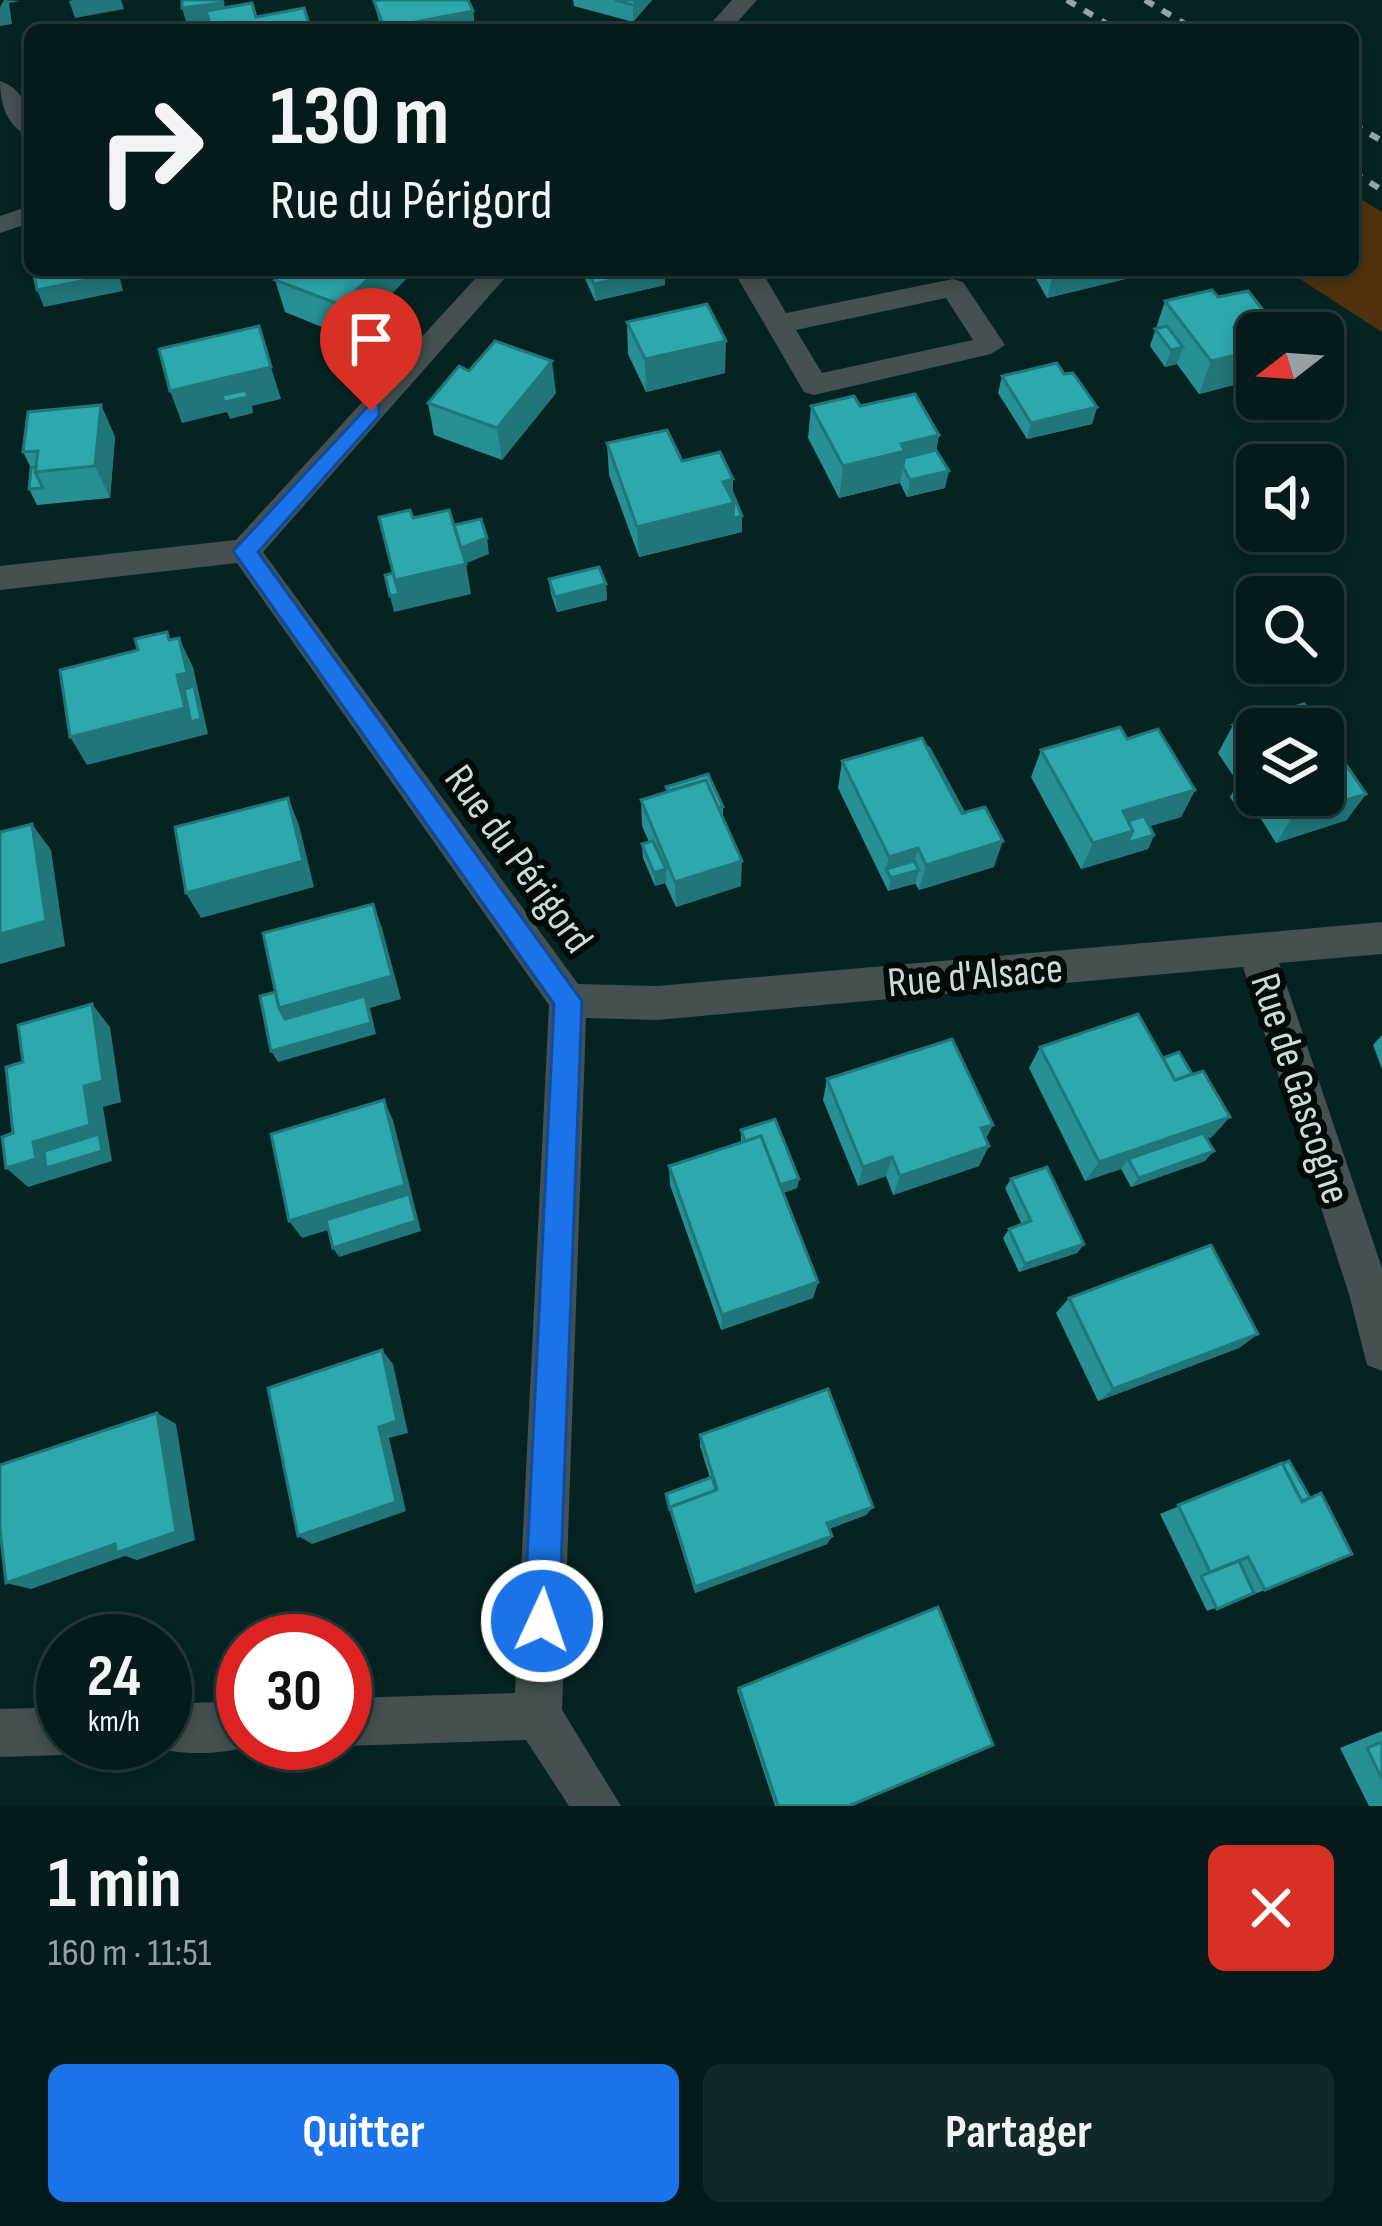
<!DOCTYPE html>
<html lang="fr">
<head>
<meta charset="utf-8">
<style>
  :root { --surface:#041a1b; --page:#122728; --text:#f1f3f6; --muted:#97a1a3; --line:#25383a; --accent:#1a73e8 }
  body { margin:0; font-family:"Sofia Sans Condensed",sans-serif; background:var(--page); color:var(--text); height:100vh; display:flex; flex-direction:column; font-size:45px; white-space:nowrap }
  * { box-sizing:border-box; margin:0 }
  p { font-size:39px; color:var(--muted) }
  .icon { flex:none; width:66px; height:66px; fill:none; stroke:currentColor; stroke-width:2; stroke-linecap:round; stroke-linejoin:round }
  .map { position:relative; height:1806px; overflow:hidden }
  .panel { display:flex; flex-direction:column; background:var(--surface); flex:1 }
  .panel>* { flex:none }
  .top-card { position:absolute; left:24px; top:24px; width:1335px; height:252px; border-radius:18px; box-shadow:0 6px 18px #0003,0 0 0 3px var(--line); background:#041a1b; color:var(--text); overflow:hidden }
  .needle { width:78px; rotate:253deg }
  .fabs { position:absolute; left:1236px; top:312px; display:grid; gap:24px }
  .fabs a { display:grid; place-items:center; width:108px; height:108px; border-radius:18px; background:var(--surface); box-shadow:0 6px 18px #0003,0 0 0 3px var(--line); font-size:60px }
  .speed { position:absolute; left:36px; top:1614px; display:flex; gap:24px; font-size:60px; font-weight:700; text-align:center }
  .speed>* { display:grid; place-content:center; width:156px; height:156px; border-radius:50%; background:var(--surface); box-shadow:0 6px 18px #0003,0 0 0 3px var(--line); line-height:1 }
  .speed small { font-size:30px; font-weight:400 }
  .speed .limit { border:18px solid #d22; background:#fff; color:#111 }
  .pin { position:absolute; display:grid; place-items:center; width:102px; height:102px; color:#fff; margin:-123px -51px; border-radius:50% 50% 50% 0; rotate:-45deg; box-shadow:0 0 12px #0007 }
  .pin .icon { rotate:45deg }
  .me { position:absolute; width:132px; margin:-66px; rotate:3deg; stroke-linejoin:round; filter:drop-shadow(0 0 9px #0008) }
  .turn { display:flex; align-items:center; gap:42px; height:252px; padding:0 48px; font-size:54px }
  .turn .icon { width:156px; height:156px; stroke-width:2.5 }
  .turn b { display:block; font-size:84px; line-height:102px }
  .round { display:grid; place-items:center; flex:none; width:126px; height:126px; border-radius:18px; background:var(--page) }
  .summary { display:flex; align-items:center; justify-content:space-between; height:204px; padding:0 48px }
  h1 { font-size:72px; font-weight:700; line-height:90px }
  .button { display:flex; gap:24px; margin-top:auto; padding:24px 48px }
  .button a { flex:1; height:138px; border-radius:18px; background:var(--accent); color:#fff; font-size:48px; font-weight:700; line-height:138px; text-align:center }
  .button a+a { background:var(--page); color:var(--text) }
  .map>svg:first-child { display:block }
  .green { fill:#52320e }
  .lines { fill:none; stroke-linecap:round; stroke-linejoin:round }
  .minor { fill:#445051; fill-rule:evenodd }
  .rail { stroke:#93a6a7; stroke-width:6; stroke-dasharray:10 10; stroke-linecap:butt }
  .wall { fill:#279094 }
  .shaded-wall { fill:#207678 }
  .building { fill:#2da8ac; stroke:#207678; stroke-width:3 }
  .route { fill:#1a73e8; stroke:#114b97; stroke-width:3 }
  .labels { text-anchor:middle; stroke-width:12; stroke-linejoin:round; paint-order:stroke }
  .street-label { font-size:42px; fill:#cbdbdb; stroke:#020a0a }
</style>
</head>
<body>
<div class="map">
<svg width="1382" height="1806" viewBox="0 0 1382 1806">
  <rect width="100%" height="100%" fill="#062324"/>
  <path class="green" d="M1353 194 1382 212V332L1286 270H1353Z"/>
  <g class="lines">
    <g class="minor">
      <path d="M732 0H757L730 30H705Z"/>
      <path d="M0 81C24 88 30 113 30 136 6 128 0 102 0 81Z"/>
      <path d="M30 206V223L0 233V216Z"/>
      <path d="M483 270H512L263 552 578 984 657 986 1382 922V954L1279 963 1382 1268V1371L1367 1365 1349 1294 1243 967 657 1020 586 1018 562 1710 621 1806H569L526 1740 345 1746 338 1743H345V1698L515 1693 549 1005 237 563 0 590V566L236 540Z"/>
      <path d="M733 270H761L786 313 953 279 963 282 1005 345 991 354 814 395 804 392ZM946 298 973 340 822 373 796 330Z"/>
      <path d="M243 1701V1743H257C228 1755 177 1757 148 1745L165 1743V1704Z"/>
      <path d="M63 1707V1743H82L80 1748 63 1755 0 1757V1709Z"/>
    </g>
    <g class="rail">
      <path d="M1067 0 1117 30"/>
      <path d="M1145 0 1195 30"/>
      <path d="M1353 124 1382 141"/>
      <path d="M1353 172 1382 190"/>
    </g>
  </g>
  <g class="wall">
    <path d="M573 0H652L633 22 574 6Z"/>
    <path d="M374 1 473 11 475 28 381 30Z"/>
    <path d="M286 270H408L409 276 349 338 285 312 275 280Z"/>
    <path d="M581 270H664L665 285 595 301Z"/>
    <path d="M1031 270H1127L1125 279 1047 298Z"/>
    <path d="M1165 301 1252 353 1257 359V371L1253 380 1199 394 1177 364 1165 367 1150 346Z"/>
    <path d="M627 322 725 373 646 392 628 354Z"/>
    <path d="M469 371 556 393 502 460 434 435 428 403Z"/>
    <path d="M1064 374 1097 407 1092 424 1027 439 998 393 1002 376Z"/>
    <path d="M101 405 115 437 110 498 37 505 29 489 31 468 23 452Z"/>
    <path d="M811 406H860L939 435 936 450 945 488 907 497 900 483 839 498 808 438Z"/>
    <path d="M607 443 682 461 733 479V494L742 516V532L639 557 609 475Z"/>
    <path d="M549 579 606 584 607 600 557 612 551 594Z"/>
    <path d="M1233 725 1257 729V795H1323L1347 820 1276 843 1256 811 1243 816 1230 797 1238 783 1218 753Z"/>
    <path d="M1126 737 1195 790 1181 817 1150 826 1154 835 1148 849 1081 869 1031 777 1041 750Z"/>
    <path d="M842 761 994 867 919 890 915 883 888 891 838 788Z"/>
    <path d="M666 787 723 807V817L741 886 676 907 665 883 655 886 643 858 642 844 649 842 642 826 641 800 666 792Z"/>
    <path d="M1382 1035V1069L1373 1045Z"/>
    <path d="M1040 1047 1163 1058 1212 1137 1207 1139 1205 1161 1131 1187 1121 1169 1085 1181 1029 1068Z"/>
    <path d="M827 1079 979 1166 893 1195 886 1176 858 1186 823 1100Z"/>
    <path d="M741 1130 799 1179 797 1188 783 1193 818 1282 813 1298 721 1330 670 1185 669 1166 741 1142Z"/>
    <path d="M1011 1179 1084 1244 1077 1253 1019 1272 1003 1238 1009 1229 1022 1225 1005 1188Z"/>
    <path d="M1069 1298 1258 1334 1239 1348 1098 1401 1056 1313Z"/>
    <path d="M700 1435 873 1507 866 1515 829 1529 832 1536 827 1544 695 1593 666 1499 710 1478 700 1446Z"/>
    <path d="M1282 1463 1265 1590 1207 1611 1160 1514Z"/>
    <path d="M739 1688 849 1806H775L737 1690Z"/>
    <path d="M1382 1731V1806H1369L1340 1748Z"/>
  </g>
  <g class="shaded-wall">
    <path d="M4 0 20 1 9 3 12 24 0 26V7Z"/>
    <path d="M73 0H121L124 9 75 18 69 1Z"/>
    <path d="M224 0 226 21 187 25 182 8Z"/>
    <path d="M637 0H652L633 22V5Z"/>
    <path d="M473 11 475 28 385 30 384 28Z"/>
    <path d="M118 270 123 291 44 307 37 290Z"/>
    <path d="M377 270H408L409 276 349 338 341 305Z"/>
    <path d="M656 270H664L665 285 595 301 594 284Z"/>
    <path d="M1054 270H1121L1118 281 1047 298Z"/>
    <path d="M1121 270H1127L1125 279 1118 281Z"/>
    <path d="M1270 319 1264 333H1257V351L1251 353 1257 364V371L1253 380 1199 394 1211 361 1234 328Z"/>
    <path d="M726 341 725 373 646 392 645 359Z"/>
    <path d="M1183 347 1177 364 1165 367 1171 350Z"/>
    <path d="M552 361 556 393 502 460 497 428Z"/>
    <path d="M271 367 281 399 252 406 253 413 230 419 227 412 182 423 170 391Z"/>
    <path d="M101 405 115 437 110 498 95 466Z"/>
    <path d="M1097 407 1092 424 1027 439 1031 423Z"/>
    <path d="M939 435 933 467H903L900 483 839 498 843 466 901 444Z"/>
    <path d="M949 471 945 488 907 497 910 480Z"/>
    <path d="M733 479V534L639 557 637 527 723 482Z"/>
    <path d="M742 516V532L733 534V518Z"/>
    <path d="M487 538 489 554 462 565 459 549Z"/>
    <path d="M466 564 471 594 394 612 390 596 395 580Z"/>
    <path d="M606 584 607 600 557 612 555 597Z"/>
    <path d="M179 638 193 667 208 734 87 765 70 737 177 675Z"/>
    <path d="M1195 790 1181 817 1133 831 1154 835 1148 849 1081 869 1093 843 1123 811Z"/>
    <path d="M1366 794 1347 820 1276 843 1293 816Z"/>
    <path d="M288 798 299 825 314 887 201 918 186 893Z"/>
    <path d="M1264 798 1256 812 1243 816 1251 802Z"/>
    <path d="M32 824 51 850 65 946 0 964V934Z"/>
    <path d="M1003 841 994 867 919 890 926 865Z"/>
    <path d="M918 848 912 872 919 870 915 884 888 891 891 878 886 869 889 857Z"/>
    <path d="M742 861 741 886 676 907 675 882Z"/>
    <path d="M666 869V883L655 886 654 873Z"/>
    <path d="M373 904 382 928 401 999 370 1008 376 1034 278 1062 271 1051 291 1030 279 1008Z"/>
    <path d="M92 1004 110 1027 121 1102 103 1107 112 1161 28 1187 6 1168 33 1142 84 1086Z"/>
    <path d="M384 1100 393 1120 421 1231 339 1257 333 1248 412 1204 302 1238 289 1221Z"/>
    <path d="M1230 1117 1212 1137 1132 1165 1128 1159 1121 1169 1085 1181 1099 1162Z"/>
    <path d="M993 1125 983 1145 981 1128Z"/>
    <path d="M989 1146 979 1166 893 1195 900 1176Z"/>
    <path d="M1214 1151 1205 1161 1131 1187 1139 1178Z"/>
    <path d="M892 1157 886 1176 858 1186 863 1167Z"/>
    <path d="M799 1179 797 1188 774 1196 776 1186Z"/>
    <path d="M1084 1244 1077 1253 1019 1272 1025 1264Z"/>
    <path d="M818 1282 813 1298 721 1330 722 1315Z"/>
    <path d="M1258 1334 1239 1348 1098 1401 1113 1389Z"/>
    <path d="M382 1350 393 1364 408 1433 389 1438 406 1511 312 1544 298 1536 379 1427Z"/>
    <path d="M157 1413 176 1424 195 1540 137 1560 125 1556 31 1589 6 1583Z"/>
    <path d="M873 1507 866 1515 822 1531 827 1523Z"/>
    <path d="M832 1536 827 1544 695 1593V1587Z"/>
  </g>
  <g class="building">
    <path d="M182 0H221V3L182 8Z"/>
    <path d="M381 0H468L473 11 384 28 374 1Z"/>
    <path d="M615 0H637L633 5Z"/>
    <path d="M252 3 256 17 304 8 311 30H212L206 11Z"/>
    <path d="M33 270H115L116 274 37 290Z"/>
    <path d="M286 270H377L341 305 275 280Z"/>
    <path d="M588 270H656L594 284Z"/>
    <path d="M1212 290 1218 297 1248 291 1270 319 1234 328 1252 351 1211 361 1165 301Z"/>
    <path d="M707 304 726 341 645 359 627 322Z"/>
    <path d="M259 326 271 367 170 391 159 349Z"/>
    <path d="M1167 326 1183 347 1171 350 1155 329Z"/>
    <path d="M495 341 552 361 497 428 428 403 459 366 469 371Z"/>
    <path d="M1251 352 1257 359V364L1245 367Z"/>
    <path d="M1057 363 1064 374 1073 373 1097 407 1031 423 1002 376Z"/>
    <path d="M246 390 248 397 224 402 222 395Z"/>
    <path d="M915 394 939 435 901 444 905 451 843 466 811 406 854 396 860 406Z"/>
    <path d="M101 405 95 466 35 472 38 451 23 452 28 412Z"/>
    <path d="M667 430 682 461 720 452 733 479 723 482 734 503 637 527 607 443Z"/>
    <path d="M936 450 949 471 910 480 903 467 904 458Z"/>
    <path d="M36 467 35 472 43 488 29 489 31 468Z"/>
    <path d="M733 494 742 516 733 518 734 503 730 495Z"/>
    <path d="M410 510 413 518 449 510 466 564 395 580 379 517Z"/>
    <path d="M481 519 487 538 461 548 454 525Z"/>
    <path d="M599 567 606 584 555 597 549 579Z"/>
    <path d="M393 573 399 594 390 596 385 575Z"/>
    <path d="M167 632 169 640 179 638 187 673 177 675 185 708 70 737 60 670 138 650 135 639Z"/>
    <path d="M194 686 201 719 191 722 184 689Z"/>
    <path d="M1304 704 1322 729H1257V761L1233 725Z"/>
    <path d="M1120 727 1127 739 1158 729 1195 790 1123 811 1133 831 1093 843 1041 750Z"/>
    <path d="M1323 731 1366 794 1293 816 1279 795H1323Z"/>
    <path d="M922 738 962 813 985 807 1003 841 926 865 918 848 889 857 842 761Z"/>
    <path d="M927 748H929L964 813H962Z"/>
    <path d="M708 774 723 807 718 808 706 780 668 791 666 787Z"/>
    <path d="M1252 778 1257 786V795H1262L1264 798 1251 802 1238 783Z"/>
    <path d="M706 780 742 861 675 882 641 800Z"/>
    <path d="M288 798 303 861 186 893 175 827Z"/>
    <path d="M1144 816 1154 835 1127 843 1133 831 1128 821Z"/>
    <path d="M32 824 46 921 0 934V832Z"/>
    <path d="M653 841 666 869 654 873 642 844Z"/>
    <path d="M914 861 919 870 891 878 886 869Z"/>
    <path d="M373 904 392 976 279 1008 263 933Z"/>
    <path d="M275 992 279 1008 285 1019 365 996 371 1023 271 1051 260 996Z"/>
    <path d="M92 1004 103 1081 84 1086 90 1125 33 1142 36 1159 6 1168 2 1137 13 1133 6 1067 23 1062 18 1025Z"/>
    <path d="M1138 1014 1175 1080 1203 1071 1230 1117 1099 1162 1040 1047Z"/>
    <path d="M952 1039 993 1125 981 1128 989 1146 900 1176 892 1157 863 1167 827 1079Z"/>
    <path d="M1179 1052 1192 1074 1175 1080 1163 1058Z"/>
    <path d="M384 1100 405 1185 289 1221 271 1134Z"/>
    <path d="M775 1119 799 1179 780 1185 761 1136 745 1141 741 1130Z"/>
    <path d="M1203 1133 1214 1151 1139 1178 1128 1159Z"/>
    <path d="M99 1134 102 1151 46 1168 44 1151Z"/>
    <path d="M761 1136 818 1282 722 1315 669 1166Z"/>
    <path d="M1047 1167 1084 1244 1025 1264 1009 1229 1031 1221 1011 1179Z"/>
    <path d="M409 1194 416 1221 333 1248 326 1220Z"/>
    <path d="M1211 1245 1258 1334 1113 1389 1069 1298Z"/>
    <path d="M382 1350 397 1421 379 1427 396 1502 298 1536 268 1388Z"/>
    <path d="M828 1389 873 1507 827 1523 832 1536 695 1587 670 1507 717 1489 700 1435Z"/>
    <path d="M157 1413 176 1532 116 1553 115 1544 6 1583 0 1529V1465Z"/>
    <path d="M1289 1461 1310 1498 1302 1501 1282 1464Z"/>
    <path d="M1282 1463 1302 1502 1321 1493 1352 1554 1265 1590 1248 1557 1210 1572 1178 1505Z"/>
    <path d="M712 1477 716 1490 670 1507V1511L666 1494Z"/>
    <path d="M1239 1561 1254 1593 1217 1609 1201 1576Z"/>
    <path d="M938 1607 993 1745 849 1806H778L739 1688Z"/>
    <path d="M1382 1742V1779L1367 1748Z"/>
  </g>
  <path class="route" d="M371 403 379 405V416L258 552 582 1001 559 1621 554 1633 542 1638 529 1633 524 1621 554 1004 233 551Z"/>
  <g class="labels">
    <g class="street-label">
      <text transform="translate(520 858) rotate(54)" y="15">Rue du Périgord</text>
      <text transform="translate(975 974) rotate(-5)" y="15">Rue d'Alsace</text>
      <text transform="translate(1302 1088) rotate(72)" y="15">Rue de Gascogne</text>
    </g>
  </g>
</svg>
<div class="fabs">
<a><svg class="needle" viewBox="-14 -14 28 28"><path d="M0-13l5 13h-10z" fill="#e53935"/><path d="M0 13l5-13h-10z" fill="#97a1a3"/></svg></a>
<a><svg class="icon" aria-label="sound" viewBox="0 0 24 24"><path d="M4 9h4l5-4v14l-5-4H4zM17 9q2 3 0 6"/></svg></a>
<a><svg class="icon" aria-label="search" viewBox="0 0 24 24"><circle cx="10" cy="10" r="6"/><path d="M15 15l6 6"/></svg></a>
<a><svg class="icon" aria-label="layers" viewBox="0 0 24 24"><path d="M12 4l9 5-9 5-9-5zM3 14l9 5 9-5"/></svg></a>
</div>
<div class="speed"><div>24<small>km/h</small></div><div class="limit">30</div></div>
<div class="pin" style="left:371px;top:411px;background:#d93025"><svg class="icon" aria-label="arrive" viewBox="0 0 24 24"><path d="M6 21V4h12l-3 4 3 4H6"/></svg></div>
<svg class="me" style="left:542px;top:1621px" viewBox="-20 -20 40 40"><circle r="17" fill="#1a73e8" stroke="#fff" stroke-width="3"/><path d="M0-11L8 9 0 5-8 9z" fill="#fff"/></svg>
<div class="top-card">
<div class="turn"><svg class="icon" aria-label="right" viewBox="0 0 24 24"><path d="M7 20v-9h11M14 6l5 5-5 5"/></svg><div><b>130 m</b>Rue du Périgord</div></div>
</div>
</div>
<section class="panel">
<div class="summary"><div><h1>1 min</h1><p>160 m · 11:51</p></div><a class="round" style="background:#d93025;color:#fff"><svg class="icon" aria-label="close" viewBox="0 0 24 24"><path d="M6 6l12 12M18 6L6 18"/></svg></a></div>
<div class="button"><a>Quitter</a><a>Partager</a></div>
</section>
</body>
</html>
